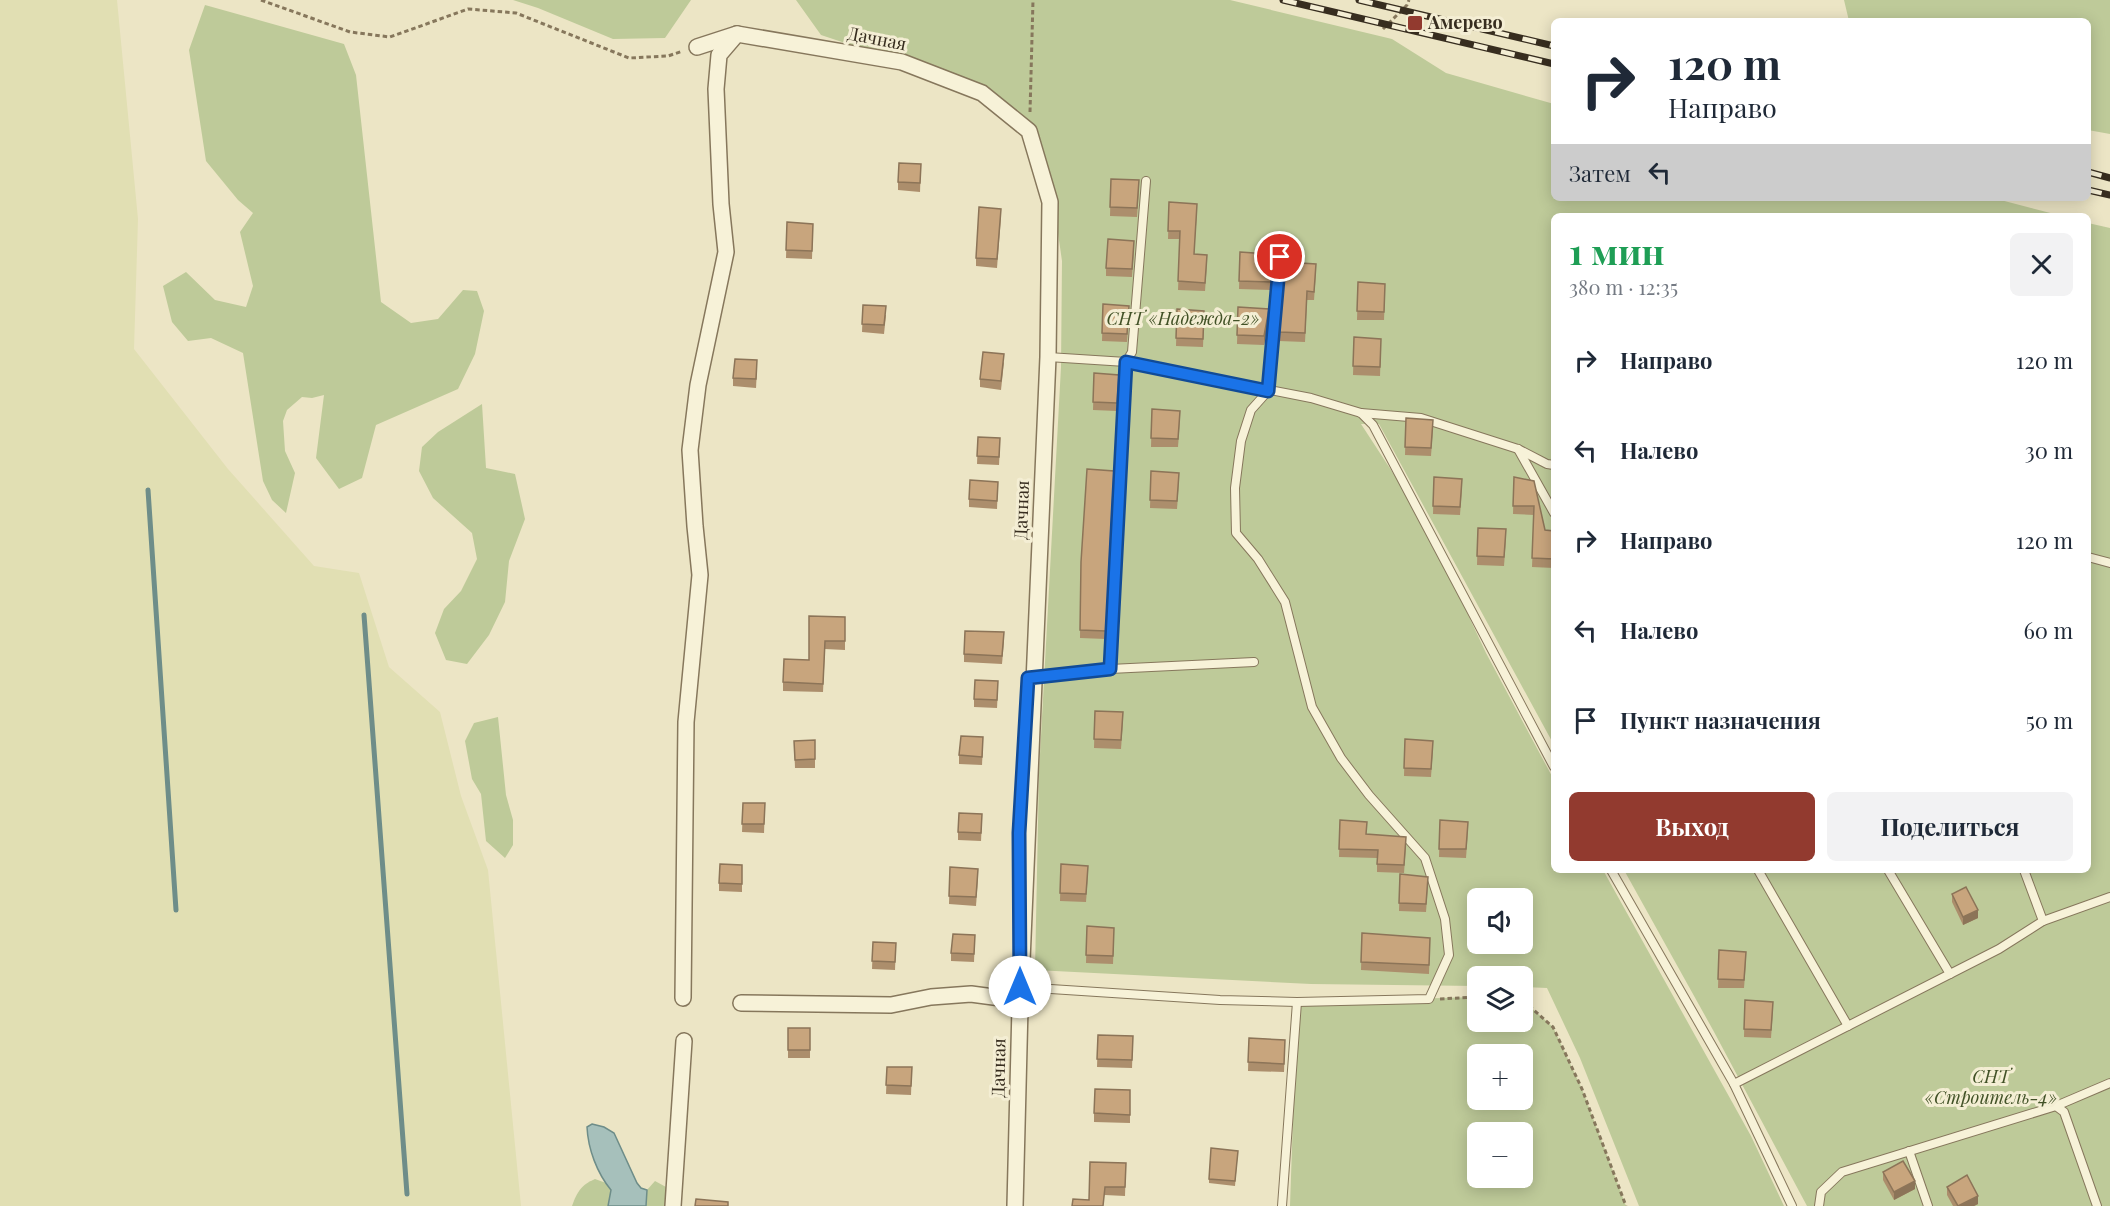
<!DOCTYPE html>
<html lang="ru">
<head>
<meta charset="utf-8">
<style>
  :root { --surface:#fff; --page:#f2f2f3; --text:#1f2937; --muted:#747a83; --accent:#923a2f }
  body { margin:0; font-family:"Playfair Display",serif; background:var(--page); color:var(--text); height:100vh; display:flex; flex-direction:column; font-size:22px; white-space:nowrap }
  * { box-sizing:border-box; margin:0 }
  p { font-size:20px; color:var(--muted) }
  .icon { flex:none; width:33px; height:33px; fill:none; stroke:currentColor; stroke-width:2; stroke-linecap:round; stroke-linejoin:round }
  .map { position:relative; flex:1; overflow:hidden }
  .details { position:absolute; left:1551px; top:213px; width:540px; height:660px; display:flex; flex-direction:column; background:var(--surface); border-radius:9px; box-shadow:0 3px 15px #0003 }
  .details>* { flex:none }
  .guide { position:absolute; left:1551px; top:18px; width:540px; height:183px; border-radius:9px; box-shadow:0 3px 15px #0003; background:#fff; color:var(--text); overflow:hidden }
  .buttons { position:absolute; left:1467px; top:888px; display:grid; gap:12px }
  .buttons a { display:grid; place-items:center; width:66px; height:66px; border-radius:9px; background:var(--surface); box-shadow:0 3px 15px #0003; font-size:30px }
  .pin { position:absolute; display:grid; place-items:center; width:51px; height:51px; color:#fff; margin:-26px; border:3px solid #fff; border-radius:50%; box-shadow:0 2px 6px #0007 }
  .me { position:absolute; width:66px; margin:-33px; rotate:0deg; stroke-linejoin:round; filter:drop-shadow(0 0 4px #0008) }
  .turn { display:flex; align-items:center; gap:21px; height:126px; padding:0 18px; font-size:27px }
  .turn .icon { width:78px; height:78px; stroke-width:2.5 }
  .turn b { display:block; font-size:42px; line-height:51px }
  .then { display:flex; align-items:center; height:57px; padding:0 18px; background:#0003; gap:12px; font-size:22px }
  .round { display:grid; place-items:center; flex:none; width:63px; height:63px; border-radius:9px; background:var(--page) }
  .overview { display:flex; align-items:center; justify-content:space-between; height:102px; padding:0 18px }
  h1 { font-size:36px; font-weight:700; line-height:45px; color:#1e9e55 }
  .button { display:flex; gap:12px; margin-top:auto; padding:12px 18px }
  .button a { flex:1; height:69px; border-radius:9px; background:var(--accent); color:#fff; font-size:24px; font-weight:700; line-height:69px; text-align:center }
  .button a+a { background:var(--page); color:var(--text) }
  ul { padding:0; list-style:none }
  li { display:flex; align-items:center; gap:18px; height:90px; padding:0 18px }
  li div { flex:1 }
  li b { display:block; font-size:22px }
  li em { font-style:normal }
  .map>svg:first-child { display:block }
  .farmland { fill:#e1dfb3 }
  .green { fill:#beca99; fill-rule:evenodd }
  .water { fill:#a6c0bb; stroke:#6e8d89; stroke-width:1.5 }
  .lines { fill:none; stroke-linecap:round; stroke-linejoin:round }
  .stream { stroke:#6e8d89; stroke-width:5 }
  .lane-casing { stroke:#86775c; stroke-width:10 }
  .street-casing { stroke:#86775c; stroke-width:18 }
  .path { stroke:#86775c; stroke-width:3; stroke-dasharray:4.5 3; stroke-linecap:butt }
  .lane { stroke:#f7f2d8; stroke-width:8 }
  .street { stroke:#f7f2d8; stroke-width:15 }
  .rail-casing { stroke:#372d1f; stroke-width:7 }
  .rail { stroke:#f4eed4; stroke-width:4.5; stroke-dasharray:14; stroke-linecap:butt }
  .wall { fill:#ac8e6c }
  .shaded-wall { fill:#8c7458 }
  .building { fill:#c8a57d; stroke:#8c7458; stroke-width:1.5 }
  .route-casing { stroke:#114b97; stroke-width:15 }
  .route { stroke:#1a73e8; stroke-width:10 }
  .poi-dot { fill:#923a2f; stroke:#f4eed4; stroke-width:2 }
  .labels { text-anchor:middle; stroke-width:6; stroke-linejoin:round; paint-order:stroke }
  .poi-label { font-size:18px; font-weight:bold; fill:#372d1f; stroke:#f4eed4; text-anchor:start }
  .street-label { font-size:18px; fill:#372d1f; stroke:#f4eed4 }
  .park-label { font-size:18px; font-style:italic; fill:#425227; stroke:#f4eed4 }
</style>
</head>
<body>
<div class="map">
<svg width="2110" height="1206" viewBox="0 0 2110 1206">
  <rect width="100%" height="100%" fill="#ece5c5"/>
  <path class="farmland" d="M0 0H117L138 219 134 349 228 469 314 566 359 573 389 667 440 712 461 796 488 870 521 1206H0Z"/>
  <g class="green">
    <path d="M513 0H691L665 38 613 39 538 8Z"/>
    <path d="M796 0H1230L1392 39 1446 73 1554 104V198H1993L2062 216H1554V745L1379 424H1361L1423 519 1486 653 1554 780V870H1603L1751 1136 1784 1206H1639L1580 1058 1547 988 1523 987 1522 976H1478L1477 986 1311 984 1035 970 1039 773 1061 367 1062 261 1051 184 1033 138 981 95 878 54 821 35ZM1478 898H1522V944H1478Z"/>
    <path d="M1844 0H2110V134L2088 130V21H1849Z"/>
    <path d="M205 5 344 44 356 75 381 302 411 323 438 319 463 290 477 291 484 311 475 354 458 389 376 425 362 478 339 489 316 458 324 395 312 398 302 397 287 410 283 421 285 451 295 473 286 513 272 500 263 481 243 353 211 338 188 341 172 322 163 286 186 272 215 300 246 307 253 286 240 232 253 213 238 200 206 161 189 50Z"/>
    <path d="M2088 223 2110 228V1206H1807L1713 1030 1624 870H2088Z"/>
    <path d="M482 404 486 468 515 474 525 519 509 561 505 602 489 635 467 664 446 660 435 633 444 609 461 591 477 559 472 533 433 498 419 471 422 447 438 432Z"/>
    <path d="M498 717 506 795 513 820V845L505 858 486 841 481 794 472 779 465 741 474 723Z"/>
    <path d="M1477 997 1478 1022H1522L1523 1004 1528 1005 1553 1027 1582 1089 1626 1206H1290L1297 1002ZM1478 1054H1522V1100H1478ZM1478 1132H1522V1178H1478Z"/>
    <path d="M595 1179 606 1183 611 1190 608 1206H572C577 1192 581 1185 595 1179Z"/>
    <path d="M655 1181 666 1187 665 1206H646L647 1190Z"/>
  </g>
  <path class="water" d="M592 1124 604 1127 614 1133 637 1183 641 1188 647 1190 646 1206H608L611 1190C597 1173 588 1149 587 1127Z"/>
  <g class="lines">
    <g class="stream">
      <path d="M148 490 176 910"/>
      <path d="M364 615 407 1194"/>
    </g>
    <defs>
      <g id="lane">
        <path d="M1048 357 1126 362 1311 398 1361 413 1373 425 1554 767"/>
        <path d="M1361 413 1421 418 1518 449 1547 464 1554 465"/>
        <path d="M1518 449 1554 513"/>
        <path d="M2088 557 2110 563"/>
        <path d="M1110 669 1126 362 1132 352 1146 181"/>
        <path d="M1032 677 1110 669 1254 662"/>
        <path d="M1611 870 1734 1084 1792 1206"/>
        <path d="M1758 870 1848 1026"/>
        <path d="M1888 870 1950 974"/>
        <path d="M2024 870 2043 921"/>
        <path d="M1020 987 1220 1000 1297 1002 1429 999 1449 955 1445 919 1425 858 1369 795 1341 758 1312 707 1285 602 1258 559 1236 533 1235 488 1241 441 1251 410 1268 391 1280 257"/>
        <path d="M1734 1084 1999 949 2043 921 2110 897"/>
        <path d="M2056 1106 2110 1083"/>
        <path d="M1909 1151 1928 1206"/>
        <path d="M1282 1206 1297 1002"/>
        <path d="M1819 1206 1821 1192 1842 1172 2056 1106 2064 1112 2097 1206"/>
      </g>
      <g id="street">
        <path d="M697 47 737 34"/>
        <path d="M683 998 686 722 700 575 695 526 690 450 698 385 726 252 721 204 716 89 719 55 737 34 902 62 982 93 1029 131 1050 202 1048 357 1020 1007 1015 1206"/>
        <path d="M741 1003 891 1005 931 997 971 994 1001 998 1020 1007"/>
        <path d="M673 1206 684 1041"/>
      </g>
    </defs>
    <use href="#lane" class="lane-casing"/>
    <use href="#street" class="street-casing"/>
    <g class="path">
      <path d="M261 0 350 32 390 37 468 9 516 13 629 58 668 56 683 51"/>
      <path d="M1383 29 1407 5 1409 0"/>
      <path d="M1030 112 1033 0"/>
      <path d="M1440 999 1478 997"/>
      <path d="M1522 1004 1528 1005 1553 1027 1582 1089 1626 1206"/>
    </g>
    <use href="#lane" class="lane"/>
    <use href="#street" class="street"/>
    <defs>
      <g id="rail">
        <path d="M1283 0 1554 64"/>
        <path d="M1359 0 1554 46"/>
        <path d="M2088 172 2110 178"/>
        <path d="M2088 190 2110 195"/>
      </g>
    </defs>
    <use href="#rail" class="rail-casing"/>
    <use href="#rail" class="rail"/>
  </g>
  <g class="wall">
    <path d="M921 164 920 192 898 190V182Z"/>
    <path d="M1111 179 1139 189 1137 217 1110 216Z"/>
    <path d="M1169 202 1197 212 1194 254 1207 263 1205 291 1178 290 1180 239H1168Z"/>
    <path d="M1001 217 997 268 976 266V258Z"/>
    <path d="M787 222 813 224 812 259 786 258Z"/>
    <path d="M1134 249 1132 277 1106 276V268Z"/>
    <path d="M1240 252 1268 261 1273 269 1271 290 1239 289Z"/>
    <path d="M1316 272 1314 300H1307L1305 342 1279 341V332Z"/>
    <path d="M1358 282 1385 293 1384 320H1357Z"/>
    <path d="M1103 304 1129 314 1127 342 1102 341Z"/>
    <path d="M863 305 886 315 884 334 862 332Z"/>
    <path d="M1238 307 1269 317 1264 345 1237 344Z"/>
    <path d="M1177 309 1204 319 1203 347 1176 346Z"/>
    <path d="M1354 337 1381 348 1380 376 1353 375Z"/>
    <path d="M1004 362 1001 390 980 387V379Z"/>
    <path d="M757 369 756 388 733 386V378Z"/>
    <path d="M1094 373 1119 383 1117 411 1093 410Z"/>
    <path d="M1152 409 1180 419 1178 447H1151Z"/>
    <path d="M1406 418 1433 428 1431 456 1405 455Z"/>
    <path d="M978 437 1000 446 999 465 977 464Z"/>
    <path d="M1114 471 1106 639 1080 638 1081 562Z"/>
    <path d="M1151 471 1179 481 1177 509 1150 508Z"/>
    <path d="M1434 477 1462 487 1460 515 1433 514Z"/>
    <path d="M1514 477 1534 481 1545 530 1554 531V568L1532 567 1534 515 1513 514Z"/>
    <path d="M998 482 997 509 969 507V499Z"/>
    <path d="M1478 528 1506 538 1504 566 1477 565Z"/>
    <path d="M845 617V650L825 649 823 692 783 691V682L809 660Z"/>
    <path d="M1004 641 1002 664 964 662V654Z"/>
    <path d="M998 689 997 708 974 707V699Z"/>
    <path d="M1095 711 1123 721 1121 749 1094 748Z"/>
    <path d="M1405 739 1433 749 1431 777 1404 776Z"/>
    <path d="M815 740V768H795L794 741Z"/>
    <path d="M983 746 982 765 959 764V755Z"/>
    <path d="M743 803H765L764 833 742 832Z"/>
    <path d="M1340 820 1367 834 1406 845 1404 873 1377 872V858L1339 857Z"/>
    <path d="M1440 820 1468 830 1466 858 1439 857Z"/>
    <path d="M982 822 981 841 958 840V832Z"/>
    <path d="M1061 864 1088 874 1086 902 1060 901Z"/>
    <path d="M742 865V892L719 891V883Z"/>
    <path d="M950 867 978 878 976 906 949 904Z"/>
    <path d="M1400 874 1428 885 1426 912 1399 911Z"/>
    <path d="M1952 894 1978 918 1963 925 1952 902Z"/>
    <path d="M1476 895 1478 898V932H1475Z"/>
    <path d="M1087 926 1114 936 1113 964 1086 963Z"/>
    <path d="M1362 933 1430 946 1429 974 1361 970Z"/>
    <path d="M975 935 974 962 951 961V953Z"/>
    <path d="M873 942 896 943 895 970 872 969Z"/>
    <path d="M1719 950 1746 961 1744 988H1718Z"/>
    <path d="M1745 1000 1773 1010 1771 1038 1744 1037Z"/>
    <rect x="788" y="1028" width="22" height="30"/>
    <path d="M1098 1035 1133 1036 1132 1068 1097 1067Z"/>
    <path d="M1249 1038 1285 1040 1284 1072 1248 1071Z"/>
    <path d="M887 1067H912L911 1095 886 1094Z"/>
    <path d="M1130 1090V1123L1094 1122V1113Z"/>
    <path d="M1238 1151 1235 1186 1209 1183V1179Z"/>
    <path d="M1126 1163 1125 1196 1105 1195 1089 1200Z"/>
    <path d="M1883 1172 1915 1189 1894 1200 1883 1180Z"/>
    <path d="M1947 1187 1978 1204 1974 1206H1953L1947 1195Z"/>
  </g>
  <g class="shaded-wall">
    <path d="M1269 309V317L1264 345V336Z"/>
    <path d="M1978 910V918L1963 925V917Z"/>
    <path d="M1915 1181V1189L1894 1200V1192Z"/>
    <path d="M1978 1196V1204L1974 1206H1959Z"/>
  </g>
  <g class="building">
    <path d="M899 163 921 164 920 183 898 182Z"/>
    <path d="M1111 179 1139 180 1137 208 1110 207Z"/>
    <path d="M1169 202 1197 204 1194 254 1207 255 1205 283 1178 281 1180 231H1168Z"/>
    <path d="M979 207 1001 209 997 259 976 258Z"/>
    <path d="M787 222 813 224 812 251 786 250Z"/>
    <path d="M1108 239 1134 241 1132 269 1106 268Z"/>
    <path d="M1240 252 1268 254 1267 260 1273 261 1271 282 1239 281Z"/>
    <path d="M1285 262 1316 264 1314 292 1307 291 1305 333 1279 332Z"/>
    <path d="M1358 282 1385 284 1384 312 1357 311Z"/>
    <path d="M1103 304 1129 306 1127 334 1102 333Z"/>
    <path d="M863 305 886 306 884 325 862 324Z"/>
    <path d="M1238 307 1269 309 1264 336 1237 335Z"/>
    <path d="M1177 309 1204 311 1203 339 1176 338Z"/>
    <path d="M1354 337 1381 339 1380 367 1353 366Z"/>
    <path d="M983 352 1004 354 1001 381 980 379Z"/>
    <path d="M735 359 757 360 756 379 733 378Z"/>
    <path d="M1094 373 1119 375 1117 403 1093 402Z"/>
    <path d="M1152 409 1180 411 1178 439 1151 438Z"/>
    <path d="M1406 418 1433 420 1431 448 1405 447Z"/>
    <path d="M978 437 1000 438 999 457 977 456Z"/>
    <path d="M1087 469 1114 471 1106 631 1080 630 1081 562Z"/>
    <path d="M1151 471 1179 473 1177 501 1150 500Z"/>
    <path d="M1434 477 1462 479 1460 507 1433 506Z"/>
    <path d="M1514 477 1534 481 1545 530 1554 531V559L1532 558 1534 506H1513Z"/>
    <path d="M970 480 998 482 997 501 969 499Z"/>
    <path d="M1478 528 1506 529 1504 557 1477 556Z"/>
    <path d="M809 616 845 617V641H825L823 684 783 682 784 659 809 660Z"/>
    <path d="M965 631 1004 632 1002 656 964 654Z"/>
    <path d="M975 680 998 681 997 700 974 699Z"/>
    <path d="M1095 711 1123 712 1121 740 1094 739Z"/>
    <path d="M961 736 983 737 982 757 959 755Z"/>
    <path d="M1405 739 1433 741 1431 769 1404 768Z"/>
    <path d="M815 740V759L795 760 794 741Z"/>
    <path d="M743 803H765L764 824H742Z"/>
    <path d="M959 813 982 814 981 833 958 832Z"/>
    <path d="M1340 820 1367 822 1366 834 1406 837 1404 865 1377 864 1378 850 1339 849Z"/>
    <path d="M1440 820 1468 822 1466 849H1439Z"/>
    <path d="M720 864 742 865V884L719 883Z"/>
    <path d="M1061 864 1088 866 1086 894 1060 893Z"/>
    <path d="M950 867 978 869 976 897 949 896Z"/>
    <path d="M1400 874 1428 877 1426 904 1399 903Z"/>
    <path d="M1966 887 1978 910 1963 917 1952 894Z"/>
    <path d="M1476 895 1504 897 1503 898H1478V924L1475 923Z"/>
    <path d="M1087 926 1114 928 1113 956 1086 955Z"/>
    <path d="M1362 933 1430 938 1429 965 1361 962Z"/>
    <path d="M953 934 975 935 974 954 951 953Z"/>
    <path d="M873 942 896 943 895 962 872 961Z"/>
    <path d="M1719 950 1746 952 1744 980 1718 979Z"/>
    <path d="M1745 1000 1773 1002 1771 1030 1744 1029Z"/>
    <rect x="788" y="1028" width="22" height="22"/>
    <path d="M1098 1035 1133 1036 1132 1060 1097 1059Z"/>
    <path d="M1249 1038 1285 1040 1284 1064 1248 1062Z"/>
    <path d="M887 1067H912L911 1086 886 1085Z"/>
    <path d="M1095 1089 1130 1090V1115L1094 1113Z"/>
    <path d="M1211 1148 1238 1151 1235 1181 1209 1179Z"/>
    <path d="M1903 1161 1915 1181 1894 1192 1883 1172Z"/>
    <path d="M1090 1162 1126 1163 1125 1187H1105L1103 1206H1072L1073 1199 1089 1200Z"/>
    <path d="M1967 1175 1978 1196 1958 1206 1947 1187Z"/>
    <path d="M696 1199 728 1202V1206H695Z"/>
  </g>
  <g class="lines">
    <defs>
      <path id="route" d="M1020 987 1019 833 1028 678 1110 669 1126 362 1268 391 1280 257"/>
    </defs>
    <use href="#route" class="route-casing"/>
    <use href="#route" class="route"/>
  </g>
  <rect class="poi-dot" x="1407" y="15" width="16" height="16" rx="3"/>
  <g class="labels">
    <g class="poi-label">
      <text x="1428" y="29">Амерево</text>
    </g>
    <g class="street-label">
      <text transform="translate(877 39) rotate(11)" y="6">Дачная</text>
      <text transform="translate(1022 510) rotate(-88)" y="6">Дачная</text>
      <text transform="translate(999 1068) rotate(-89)" y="6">Дачная</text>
    </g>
    <g class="park-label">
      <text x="1183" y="325">СНТ «Надежда-2»</text>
      <text x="1991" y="1083">СНТ<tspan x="1991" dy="21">«Строитель-4»</tspan></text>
    </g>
  </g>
</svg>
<div class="buttons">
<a><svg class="icon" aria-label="sound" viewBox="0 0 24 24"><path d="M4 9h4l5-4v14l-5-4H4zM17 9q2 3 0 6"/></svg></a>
<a><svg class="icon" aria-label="layers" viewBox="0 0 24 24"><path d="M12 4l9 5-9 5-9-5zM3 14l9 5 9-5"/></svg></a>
<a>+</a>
<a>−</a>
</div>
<div class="pin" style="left:1280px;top:257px;background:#d93025"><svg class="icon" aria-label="arrive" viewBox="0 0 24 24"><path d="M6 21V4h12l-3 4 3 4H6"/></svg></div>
<svg class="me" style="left:1020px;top:987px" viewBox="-20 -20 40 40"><circle r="19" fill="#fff"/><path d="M0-13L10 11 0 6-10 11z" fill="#1a73e8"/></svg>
<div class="guide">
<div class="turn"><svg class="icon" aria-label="right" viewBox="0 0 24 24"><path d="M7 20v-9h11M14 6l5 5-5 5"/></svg><div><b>120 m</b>Направо</div></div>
<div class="then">Затем<svg class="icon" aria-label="left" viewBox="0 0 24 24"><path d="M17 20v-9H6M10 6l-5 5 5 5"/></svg></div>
</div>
<section class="details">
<div class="overview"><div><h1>1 мин</h1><p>380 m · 12:35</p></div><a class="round"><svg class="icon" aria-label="close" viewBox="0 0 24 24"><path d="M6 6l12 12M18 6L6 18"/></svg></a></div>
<ul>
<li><svg class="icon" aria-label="right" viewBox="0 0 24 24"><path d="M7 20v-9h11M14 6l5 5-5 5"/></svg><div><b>Направо</b></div><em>120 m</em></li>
<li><svg class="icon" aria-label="left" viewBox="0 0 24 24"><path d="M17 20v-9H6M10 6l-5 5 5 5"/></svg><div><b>Налево</b></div><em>30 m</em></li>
<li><svg class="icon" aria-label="right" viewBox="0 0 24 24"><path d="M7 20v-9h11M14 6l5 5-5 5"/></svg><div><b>Направо</b></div><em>120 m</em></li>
<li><svg class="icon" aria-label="left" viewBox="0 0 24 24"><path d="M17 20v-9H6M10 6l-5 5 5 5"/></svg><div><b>Налево</b></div><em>60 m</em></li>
<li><svg class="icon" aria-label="arrive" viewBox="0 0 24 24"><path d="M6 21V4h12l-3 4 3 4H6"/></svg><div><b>Пункт назначения</b></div><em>50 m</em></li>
</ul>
<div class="button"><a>Выход</a><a>Поделиться</a></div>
</section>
</div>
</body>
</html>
